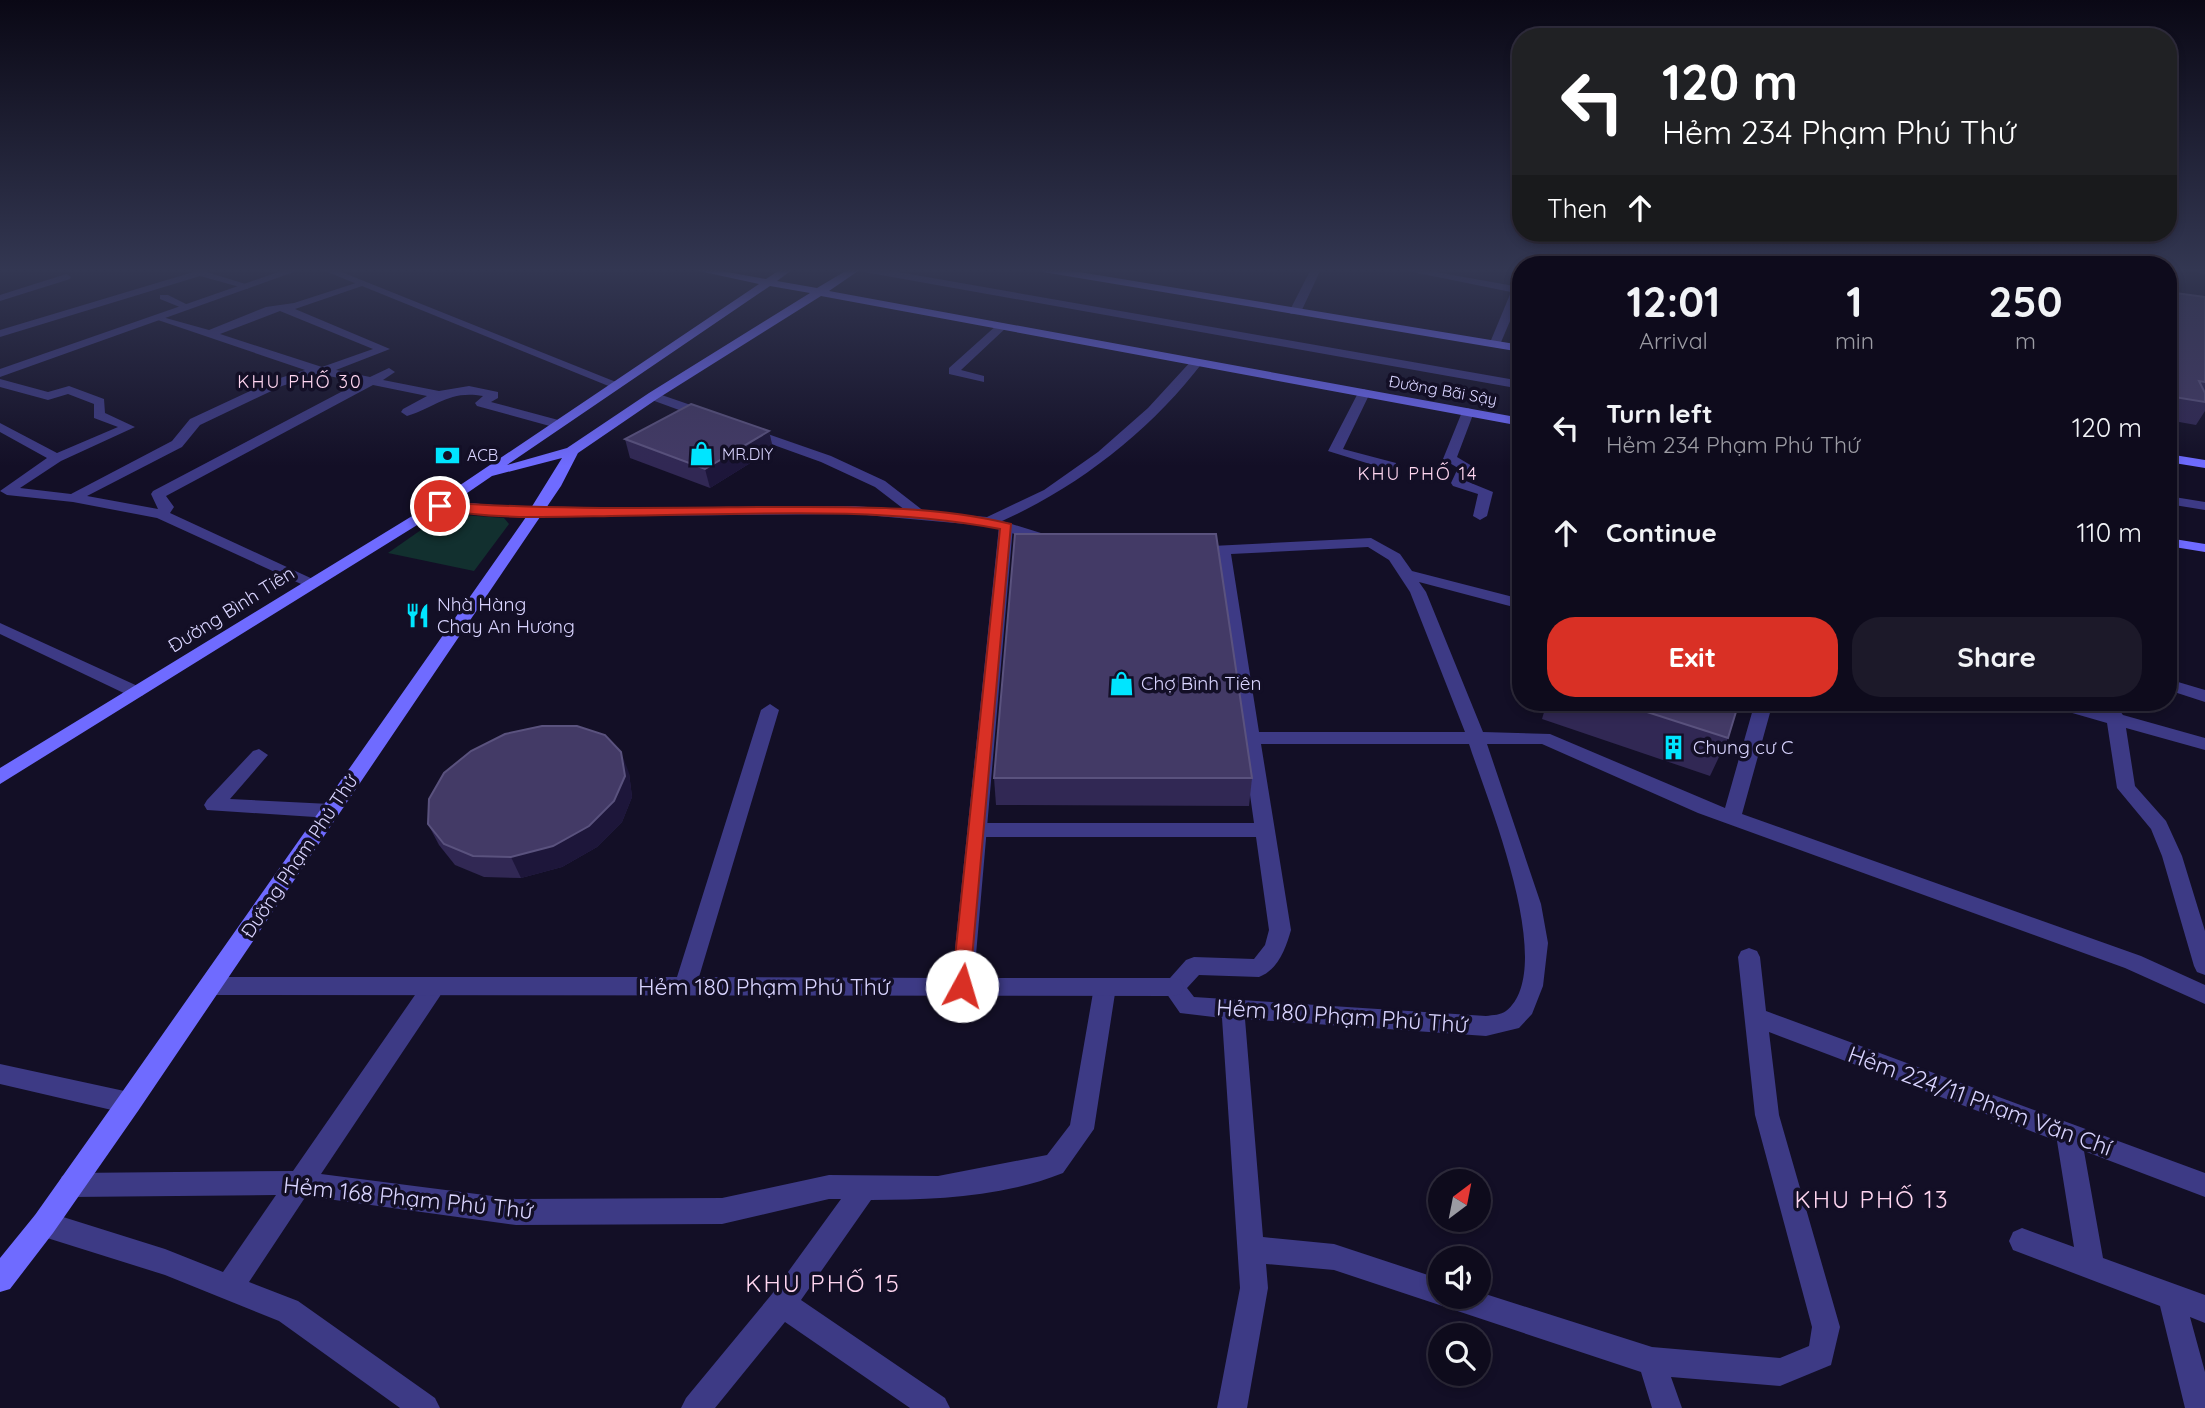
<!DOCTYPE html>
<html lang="en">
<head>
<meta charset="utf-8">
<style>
  :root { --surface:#0e0b1c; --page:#1c1929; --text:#f1f3f6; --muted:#9b9ba3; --line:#2e2b3b; --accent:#d93025 }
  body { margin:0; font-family:Quicksand,sans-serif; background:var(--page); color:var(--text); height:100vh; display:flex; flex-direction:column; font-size:26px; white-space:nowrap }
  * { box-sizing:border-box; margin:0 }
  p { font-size:23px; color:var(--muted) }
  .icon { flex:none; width:38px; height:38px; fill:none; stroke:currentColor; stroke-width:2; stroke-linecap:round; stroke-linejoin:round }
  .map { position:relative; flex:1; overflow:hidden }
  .drawer { position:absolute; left:1512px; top:256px; width:665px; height:455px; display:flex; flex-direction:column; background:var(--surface); border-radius:28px; box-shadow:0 4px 10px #0003,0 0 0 2px var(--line) }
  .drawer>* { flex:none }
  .hud { position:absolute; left:1512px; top:28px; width:665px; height:214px; border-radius:28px; box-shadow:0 4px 10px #0003,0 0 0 2px var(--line); background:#202124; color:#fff; overflow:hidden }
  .needle { width:46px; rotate:32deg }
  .controls { position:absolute; left:1428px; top:1169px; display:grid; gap:14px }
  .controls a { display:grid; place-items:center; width:63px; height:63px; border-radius:50%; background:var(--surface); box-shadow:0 4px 10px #0003,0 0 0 2px var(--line); font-size:35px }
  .pin { position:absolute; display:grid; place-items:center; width:60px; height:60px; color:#fff; margin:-30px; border:4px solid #fff; border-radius:50%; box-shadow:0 2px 7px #0007 }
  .me { position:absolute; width:77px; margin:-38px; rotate:6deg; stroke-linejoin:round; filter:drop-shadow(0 0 5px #0008) }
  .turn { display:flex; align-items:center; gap:24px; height:147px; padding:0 35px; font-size:32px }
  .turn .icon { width:91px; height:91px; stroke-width:2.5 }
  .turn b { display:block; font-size:49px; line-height:60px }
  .then { display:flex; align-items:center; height:66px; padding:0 35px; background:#0003; gap:14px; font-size:26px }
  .eta { display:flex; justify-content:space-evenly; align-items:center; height:119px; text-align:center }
  .eta b { font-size:42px; font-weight:700; line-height:49px }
  .button { display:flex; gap:14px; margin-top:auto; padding:14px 35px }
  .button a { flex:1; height:80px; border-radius:28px; background:var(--accent); color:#fff; font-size:28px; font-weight:700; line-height:80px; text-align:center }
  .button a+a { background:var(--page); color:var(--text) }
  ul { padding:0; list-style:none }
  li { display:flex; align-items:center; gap:21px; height:105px; padding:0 35px }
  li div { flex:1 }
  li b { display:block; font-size:26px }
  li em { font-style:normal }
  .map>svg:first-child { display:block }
  .green { fill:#12302f }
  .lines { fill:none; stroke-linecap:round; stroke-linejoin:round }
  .lane { fill:#3d3a85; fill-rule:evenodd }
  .street { fill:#3d3a85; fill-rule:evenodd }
  .secondary { fill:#6f6bff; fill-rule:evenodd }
  .wall { fill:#312854 }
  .shaded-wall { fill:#1d163a }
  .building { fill:#433a66; stroke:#5a527e; stroke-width:2 }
  .route { fill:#d93025; stroke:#8d1f18; stroke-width:2 }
  .labels { text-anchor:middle; stroke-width:7; stroke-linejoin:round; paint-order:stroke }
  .far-street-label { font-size:16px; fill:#d9d4ff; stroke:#130f26 }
  .far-poi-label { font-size:16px; fill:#d9d4ff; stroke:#130f26; text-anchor:start }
  .far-neighbourhood-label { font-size:18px; letter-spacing:2px; fill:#ffd6f0; stroke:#130f26 }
  .poi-label { font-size:19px; fill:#d9d4ff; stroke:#130f26; text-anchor:start }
  .street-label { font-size:19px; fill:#d9d4ff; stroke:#130f26 }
  .near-street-label { font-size:23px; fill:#d9d4ff; stroke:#130f26 }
  .near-neighbourhood-label { font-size:24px; letter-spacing:2px; fill:#ffd6f0; stroke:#130f26 }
</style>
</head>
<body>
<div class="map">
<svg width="2205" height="1408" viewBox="0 0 2205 1408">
  <rect width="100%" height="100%" fill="#130f26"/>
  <path class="green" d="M449 514 504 518 509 524 474 571 388 553 441 516Z"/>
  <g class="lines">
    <g class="lane">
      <path d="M859 269H881L1521 381V389L864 272Z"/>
      <path d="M1311 269H1321L1301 312 1291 314 1289 312Z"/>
      <path d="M1398 269H1419L1514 286 1521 278V295L1499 347 1489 345 1511 292Z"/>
      <path d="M2189 269H2205V274L2190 271Z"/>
      <path d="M200 270 252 286 247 289 200 276 0 337V330Z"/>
      <path d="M66 274 71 277 70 279 0 301V295Z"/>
      <path d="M359 282 368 284 295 309 390 349 336 370 370 377 389 368 395 372 383 380 439 391 469 386 498 392V398L491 402 562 421V427L557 428 477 406 475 403 483 396C449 390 436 407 407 416L401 412 403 409 427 396 373 385 166 496 174 507 170 513 317 581 320 584 312 589 157 518 73 502 7 495 0 491 47 458 0 432V423L57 453 118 427 94 418V404L68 394 48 400 0 387V379L48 392 69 386 104 399 105 413 135 427 61 461 20 488 71 494 172 441 190 419 274 380 305 370 155 319V315L209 330 266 307 294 303ZM280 311 373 349 322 367 220 334ZM318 374 360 382 153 491 151 494 158 509 87 496 182 447 200 425 282 386Z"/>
      <path d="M160 295H168L192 307 187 310 160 299Z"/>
      <path d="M998 324 1008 326 961 370 984 376V382L949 374V368Z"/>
      <path d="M1193 359 1203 362C1151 430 1080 486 1002 521L1057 538 1059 541 1052 545 988 526 855 514 534 517 527 513 534 509 855 506 905 510 875 487 821 462 743 434V428L748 427 831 456 885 481 925 512 987 517 1044 490 1098 452 1148 408Z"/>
      <path d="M1364 389 1370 393 1343 449 1396 463V469H1386L1328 451 1358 393Z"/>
      <path d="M653 392 711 412 712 415 701 418 649 399 647 396Z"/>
      <path d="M1468 408 1474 412 1457 457 1472 466 1466 481 1493 492 1487 516 1480 520 1473 516 1478 494 1453 486 1451 483 1458 468 1443 459 1462 412Z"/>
      <path d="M2168 496 2205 502V510L2168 504Z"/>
      <path d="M1371 538 1400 554 1412 571 1521 599V609L1419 582 1426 592 1483 732 1550 734 1725 808 1755 702H1773L1742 814 2141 956 2205 985V1004L2125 968 1698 813 1542 744H1487L1541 904 1548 943 1543 986 1532 1014 1519 1028 1486 1036 1245 1019 1263 1237 1334 1244 1440 1279V1297H1479V1292L1652 1347 1780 1358 1809 1346 1812 1327 1755 1115 1738 957 1741 951 1749 948 1757 951 1760 957 1766 1011 2205 1173V1197L2084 1151 2103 1258 2205 1295V1323L2190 1317 2205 1372V1408H2185L2160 1306 2013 1250 2009 1241 2013 1232 2022 1228 2074 1247 2057 1141 1769 1032 1779 1115 1840 1327 1831 1365 1780 1386 1671 1377 1682 1408H1652L1641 1372 1334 1270 1266 1264 1268 1288 1247 1408H1217L1240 1288 1222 1018 1180 1013 1162 987 1186 960 1194 957 1254 959 1265 945 1269 930 1256 837H979L972 835 969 830 972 825 979 823H1254L1216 554 1207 553 1205 550 1212 546ZM1368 547 1389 560 1410 592 1465 732H1259L1231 554ZM1261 744H1469C1486 797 1559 969 1506 1011 1501 1015 1493 1015 1486 1016L1194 997 1187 988 1199 975 1259 977C1278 970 1286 948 1291 930Z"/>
      <path d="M2168 679 2205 690V702L2168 690Z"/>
      <path d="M2045 702H2074L2100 709 2095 702H2113L2123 715 2205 738V750L2126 728 2135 786 2166 821 2182 856 2205 931V975L2197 972 2194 966 2162 856 2151 829 2117 788 2107 723 2048 706Z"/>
      <path d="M259 749 268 755 230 799 330 804 337 806 340 811 337 816 330 818 207 810 204 805 207 800 253 751Z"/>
      <path d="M1105 978 1113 980 1116 987 1094 1129 1063 1173C1003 1197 935 1200 871 1200L801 1300 945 1398 950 1408H910L785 1322 715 1408H681L686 1398 772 1294 841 1199H829L722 1224 516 1225 306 1196 249 1282 298 1301 435 1398 440 1408H400L279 1321 165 1275 44 1237 35 1233 31 1224 35 1215 44 1211 165 1249 223 1272 276 1195 71 1197 62 1194 58 1185 62 1176 71 1173 293 1171 424 982 432 980 440 982 443 989 440 996 321 1174 516 1199 722 1198 829 1175 938 1176 1047 1155 1070 1125 1094 987 1097 980Z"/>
      <path d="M0 1064 129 1092 138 1095 141 1103 138 1111 129 1114 0 1084Z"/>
    </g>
    <g class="street">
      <path d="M287 269H302L0 377V369Z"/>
      <path d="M320 269H334L621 384 611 387Z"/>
      <path d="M1006 522 1013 526 974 978H1173L1181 980 1184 987 1181 994 1173 996 210 995 202 993 199 986 202 979 210 977H677L761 710 770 704 779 710 699 977 952 978 999 526Z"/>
      <path d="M0 623 142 688 145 692 142 696H130L0 634Z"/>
    </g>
    <g class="secondary">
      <path d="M690 269H711L766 279 781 269H793L777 281 817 288 849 269H861L829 291 1521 418V426L821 296 657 399 578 453 561 486 138 1111 53 1233 10 1289 0 1292V1258L35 1215 120 1095 526 517 443 509 0 784V768L435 502 759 284ZM770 286 810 293 649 393 567 448 507 465ZM562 458 531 508 454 502 492 476Z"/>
      <path d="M1038 269H1061L1521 345V352L1043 272Z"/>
      <path d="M2168 454 2205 460V468L2168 462Z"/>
      <path d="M2168 538 2205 544V552L2168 546Z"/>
    </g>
  </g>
  <g class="wall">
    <path d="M2168 292 2205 297V411L2196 425 2168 420Z"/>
    <path d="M769 431 773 449 710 488 630 458 625 439Z"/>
    <path d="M1547 702H1739L1728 738 1710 776 1542 719Z"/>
    <path d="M629 773 632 797 622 822 597 847 562 867 521 878 484 877 455 865 439 845 428 824Z"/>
    <path d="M994 778H1252L1249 806 996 805Z"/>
  </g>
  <g class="shaded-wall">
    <path d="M769 431 773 449 710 488 705 469Z"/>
    <path d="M621 752 629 773 632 797 622 822 597 847 562 867 521 878 511 857Z"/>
  </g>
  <g class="building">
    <path d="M2168 292 2205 297V382L2199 381 2205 393V402L2168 396Z"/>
    <path d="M691 404 769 431 705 469 625 439Z"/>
    <path d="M1015 534H1216L1252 778H994Z"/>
    <path d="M1616 702H1739L1728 738Z"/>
    <path d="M542 726H577L605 735 621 752 625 776 614 801 589 826 553 846 511 857 473 856 444 844 428 824 429 799 444 773 471 751 505 734Z"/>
  </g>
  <linearGradient id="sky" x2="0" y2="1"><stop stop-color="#0a0815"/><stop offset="0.58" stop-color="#333752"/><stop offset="1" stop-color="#333752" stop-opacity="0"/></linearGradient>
  <rect width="2205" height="466" fill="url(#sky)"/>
  <path class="route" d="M440 502C546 510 651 508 758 507 841 507 929 504 1011 524L969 992 962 994 955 992 952 986 1000 529C872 505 740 515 611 516 557 517 488 520 435 508V503Z"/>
  <defs>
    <symbol id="shop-bare" viewBox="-9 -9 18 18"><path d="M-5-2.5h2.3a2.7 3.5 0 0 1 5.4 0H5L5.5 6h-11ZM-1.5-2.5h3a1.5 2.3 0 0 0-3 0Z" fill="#00e5ff" stroke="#130f26" stroke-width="2.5" paint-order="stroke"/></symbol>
    <symbol id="bank-bare" viewBox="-9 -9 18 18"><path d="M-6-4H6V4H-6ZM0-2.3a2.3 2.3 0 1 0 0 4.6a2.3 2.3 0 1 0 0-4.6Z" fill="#00e5ff" stroke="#130f26" stroke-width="2.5" paint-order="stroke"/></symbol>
    <symbol id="restaurant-bare" viewBox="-9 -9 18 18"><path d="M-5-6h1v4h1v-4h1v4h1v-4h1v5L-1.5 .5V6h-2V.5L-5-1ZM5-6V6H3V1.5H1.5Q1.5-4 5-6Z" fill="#00e5ff" stroke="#130f26" stroke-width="2.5" paint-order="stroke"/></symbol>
    <symbol id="building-bare" viewBox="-9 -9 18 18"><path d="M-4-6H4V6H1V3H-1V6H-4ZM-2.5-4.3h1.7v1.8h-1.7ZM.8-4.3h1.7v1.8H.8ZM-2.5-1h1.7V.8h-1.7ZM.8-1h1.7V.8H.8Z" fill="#00e5ff" stroke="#130f26" stroke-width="2.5" paint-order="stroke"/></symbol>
  </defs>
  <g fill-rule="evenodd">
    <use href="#shop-bare" x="684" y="436" width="35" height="35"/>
    <use href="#bank-bare" x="430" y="438" width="35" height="35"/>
    <use href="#restaurant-bare" x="400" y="598" width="35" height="35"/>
    <use href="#shop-bare" x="1104" y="666" width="35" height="35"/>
    <use href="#building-bare" x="1656" y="730" width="35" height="35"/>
  </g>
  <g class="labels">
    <g class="far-street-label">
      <text transform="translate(1443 390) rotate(10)" y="6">Đường Bãi Sậy</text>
    </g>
    <g class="far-poi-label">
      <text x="722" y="460">MR.DIY</text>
      <text x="467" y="461">ACB</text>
    </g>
    <g class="far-neighbourhood-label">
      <text x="300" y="388">KHU PHỐ 30</text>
      <text x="1418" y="480">KHU PHỐ 14</text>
    </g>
    <g class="poi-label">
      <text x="437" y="611">Nhà Hàng<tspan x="437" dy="22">Chay An Hương</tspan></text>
      <text x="1141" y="690">Chợ Bình Tiên</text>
      <text x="1693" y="754">Chung cư C</text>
    </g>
    <g class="street-label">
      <text transform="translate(231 609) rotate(-32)" y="7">Đường Bình Tiên</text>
      <text transform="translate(299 856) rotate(-56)" y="7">Đường Phạm Phú Thứ</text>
    </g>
    <g class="near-street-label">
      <text x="764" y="995">Hẻm 180 Phạm Phú Thứ</text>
      <text transform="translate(1342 1016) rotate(4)" y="8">Hẻm 180 Phạm Phú Thứ</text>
      <text transform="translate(1980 1101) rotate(20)" y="8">Hẻm 224/11 Phạm Văn Chí</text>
      <text transform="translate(408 1198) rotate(6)" y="8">Hẻm 168 Phạm Phú Thứ</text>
    </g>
    <g class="near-neighbourhood-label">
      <text x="1872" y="1208">KHU PHỐ 13</text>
      <text x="823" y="1292">KHU PHỐ 15</text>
    </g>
  </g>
</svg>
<div class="controls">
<a><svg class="needle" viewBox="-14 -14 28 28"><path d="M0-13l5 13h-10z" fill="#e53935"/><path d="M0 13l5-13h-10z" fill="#9b9ba3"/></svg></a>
<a><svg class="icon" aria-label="sound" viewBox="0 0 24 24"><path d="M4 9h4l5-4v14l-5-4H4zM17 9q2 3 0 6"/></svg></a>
<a><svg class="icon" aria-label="search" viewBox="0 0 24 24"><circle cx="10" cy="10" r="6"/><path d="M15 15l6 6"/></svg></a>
</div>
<div class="pin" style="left:440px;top:506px;background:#d93025"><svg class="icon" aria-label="arrive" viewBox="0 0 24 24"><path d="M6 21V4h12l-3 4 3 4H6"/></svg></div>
<svg class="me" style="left:962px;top:986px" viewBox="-20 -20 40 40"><circle r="19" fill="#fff"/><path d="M0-13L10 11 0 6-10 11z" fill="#d93025"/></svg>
<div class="hud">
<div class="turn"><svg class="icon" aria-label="left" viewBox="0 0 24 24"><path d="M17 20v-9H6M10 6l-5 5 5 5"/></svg><div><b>120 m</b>Hẻm 234 Phạm Phú Thứ</div></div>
<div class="then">Then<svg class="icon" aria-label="ahead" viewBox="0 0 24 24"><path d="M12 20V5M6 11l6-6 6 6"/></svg></div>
</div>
<section class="drawer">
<div class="eta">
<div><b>12:01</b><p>Arrival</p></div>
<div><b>1</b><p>min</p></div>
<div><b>250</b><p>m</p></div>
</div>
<ul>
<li><svg class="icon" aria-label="left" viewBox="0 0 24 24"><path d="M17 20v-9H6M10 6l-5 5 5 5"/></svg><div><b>Turn left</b><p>Hẻm 234 Phạm Phú Thứ</p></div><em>120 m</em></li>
<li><svg class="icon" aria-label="ahead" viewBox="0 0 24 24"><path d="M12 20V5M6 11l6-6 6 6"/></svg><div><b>Continue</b></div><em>110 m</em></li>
</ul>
<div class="button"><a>Exit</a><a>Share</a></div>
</section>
</div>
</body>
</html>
